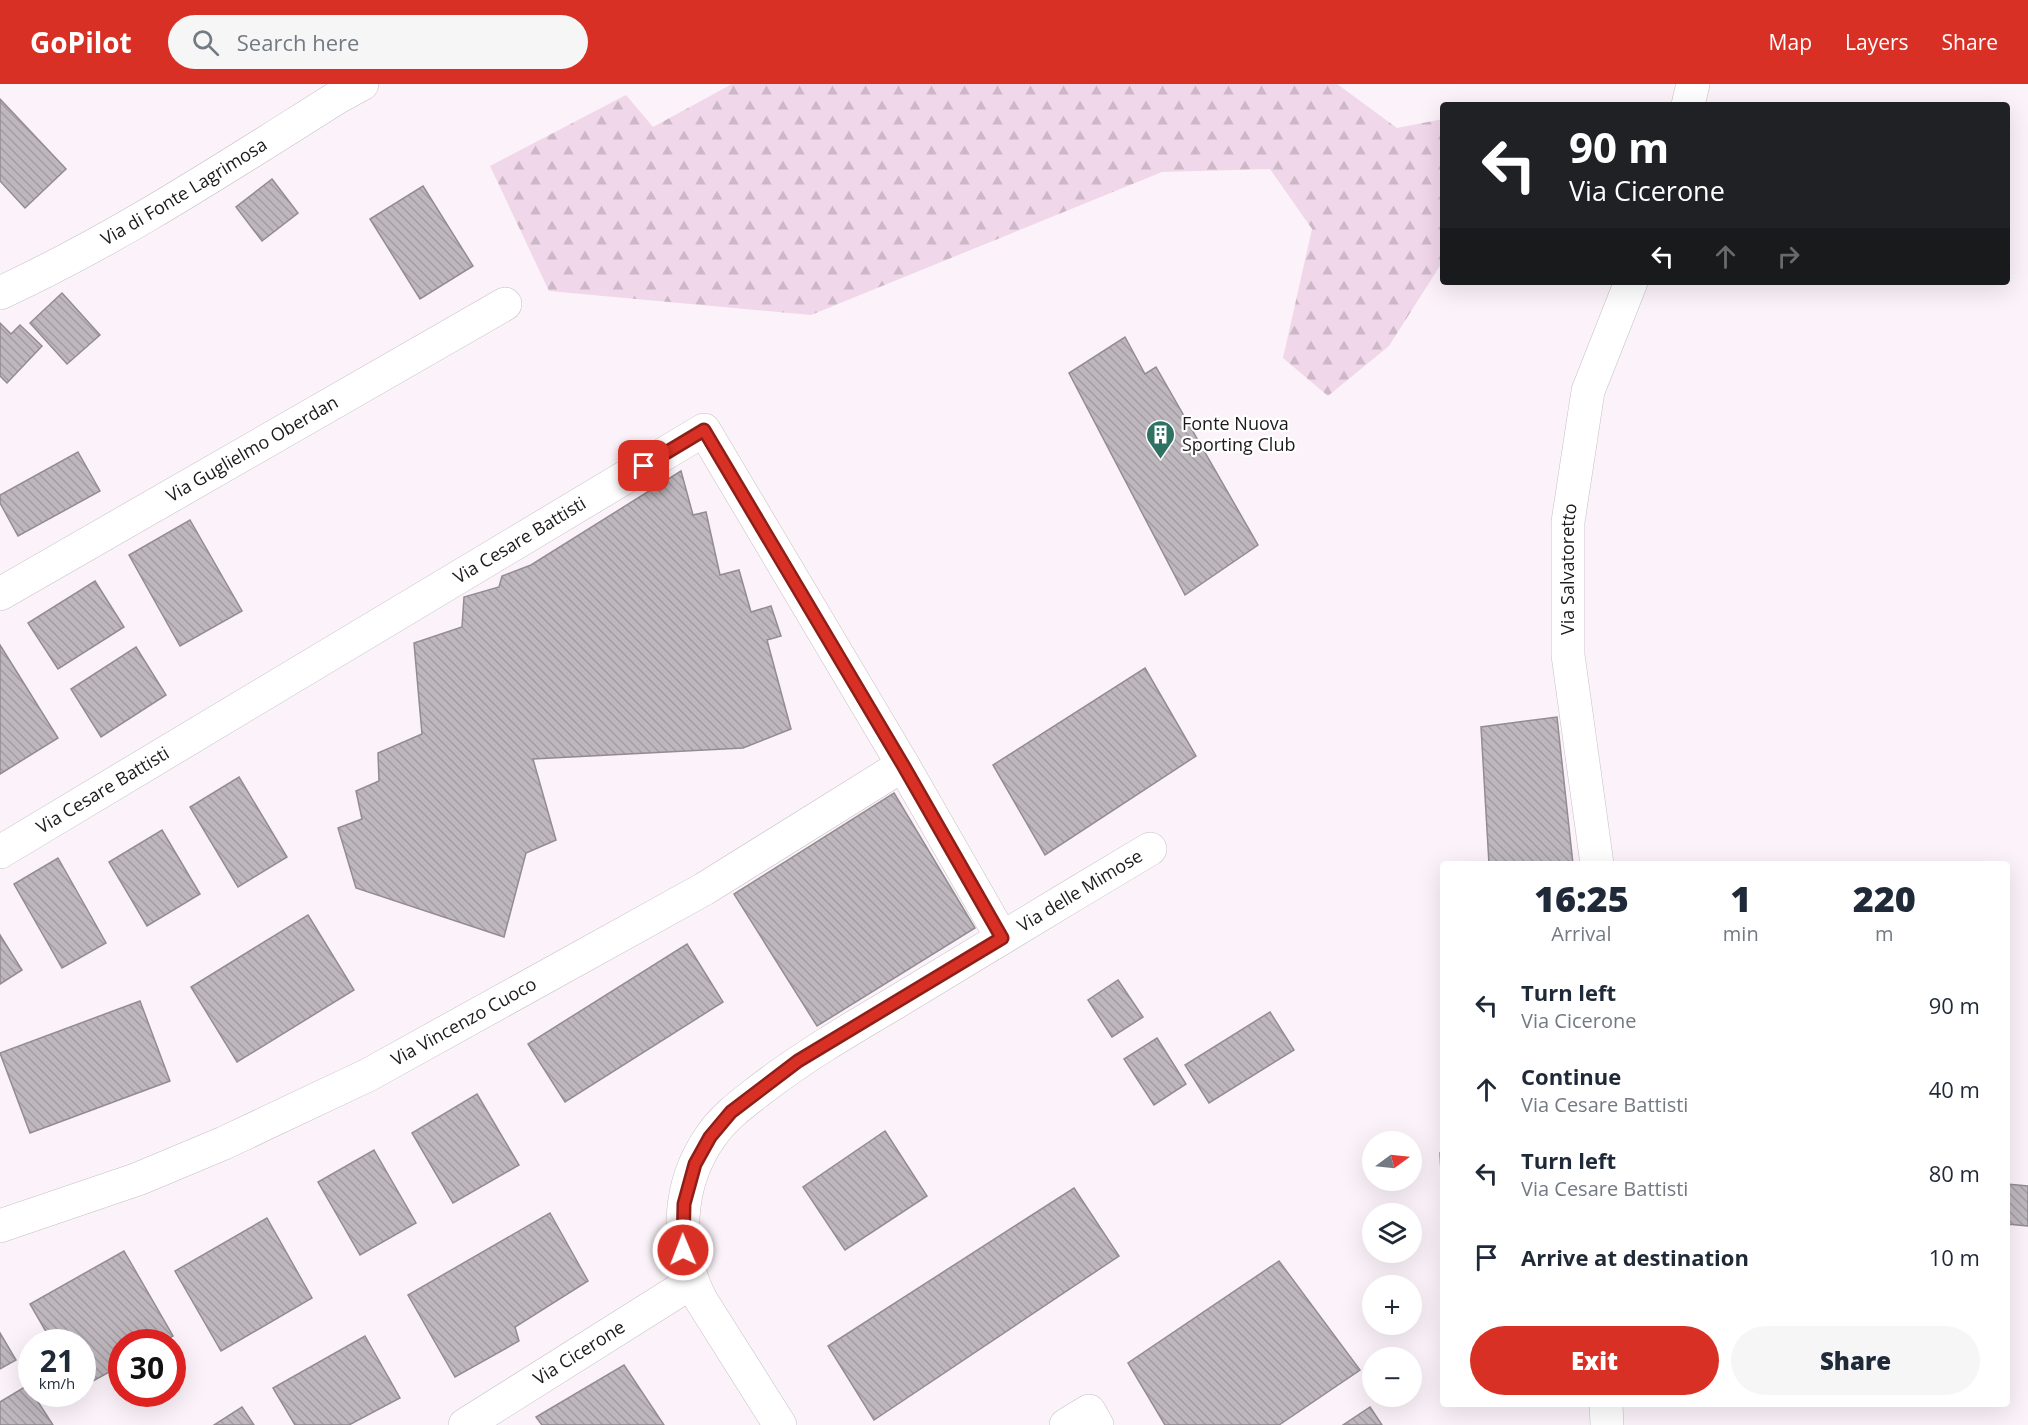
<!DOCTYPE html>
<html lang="en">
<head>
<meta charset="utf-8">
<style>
  :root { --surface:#fff; --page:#f6f6f7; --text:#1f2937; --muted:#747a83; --accent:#d93025 }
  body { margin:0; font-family:"Open Sans",sans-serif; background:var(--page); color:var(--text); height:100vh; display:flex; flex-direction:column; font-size:22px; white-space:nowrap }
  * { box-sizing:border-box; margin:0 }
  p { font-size:20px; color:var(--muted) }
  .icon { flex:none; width:33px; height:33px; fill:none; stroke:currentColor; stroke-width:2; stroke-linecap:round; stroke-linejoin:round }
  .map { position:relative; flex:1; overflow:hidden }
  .side { position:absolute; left:1440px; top:777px; width:570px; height:546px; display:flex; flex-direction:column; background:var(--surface); border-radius:6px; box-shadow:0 6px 24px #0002 }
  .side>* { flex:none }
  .hud { position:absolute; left:1440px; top:18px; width:570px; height:183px; border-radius:6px; box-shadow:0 6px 24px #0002; background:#202124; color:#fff; overflow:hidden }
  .needle { width:39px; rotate:75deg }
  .fabs { position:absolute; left:1362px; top:1047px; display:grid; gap:12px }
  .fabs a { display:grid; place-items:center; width:60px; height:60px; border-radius:50%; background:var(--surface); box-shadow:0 6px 24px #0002; font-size:30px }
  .speed { position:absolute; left:18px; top:1245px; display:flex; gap:12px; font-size:30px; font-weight:700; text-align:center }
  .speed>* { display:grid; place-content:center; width:78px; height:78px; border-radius:50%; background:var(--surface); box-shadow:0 6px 24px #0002; line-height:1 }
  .speed small { font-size:15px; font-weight:400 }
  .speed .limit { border:9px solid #d22; background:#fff; color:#111 }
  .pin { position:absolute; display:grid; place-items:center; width:51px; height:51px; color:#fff; margin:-26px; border-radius:12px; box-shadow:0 3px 9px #0006 }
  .me { position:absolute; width:66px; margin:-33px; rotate:359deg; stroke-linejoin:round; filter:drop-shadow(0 0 4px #0008) }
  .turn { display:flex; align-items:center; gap:21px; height:126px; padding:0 30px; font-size:27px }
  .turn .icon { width:78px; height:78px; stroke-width:2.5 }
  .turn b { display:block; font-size:42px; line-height:51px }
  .lanes { display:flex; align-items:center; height:57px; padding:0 30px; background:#0003; justify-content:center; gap:30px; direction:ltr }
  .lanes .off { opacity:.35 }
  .eta { display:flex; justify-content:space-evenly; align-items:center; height:102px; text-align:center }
  .eta b { font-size:36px; font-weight:800; line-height:42px }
  .action { display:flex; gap:12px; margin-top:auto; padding:12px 30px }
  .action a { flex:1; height:69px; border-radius:36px; background:var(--accent); color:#fff; font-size:24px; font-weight:800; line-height:69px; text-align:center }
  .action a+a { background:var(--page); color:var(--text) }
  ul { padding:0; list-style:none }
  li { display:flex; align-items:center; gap:18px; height:84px; padding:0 30px }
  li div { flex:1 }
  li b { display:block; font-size:22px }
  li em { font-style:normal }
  header { display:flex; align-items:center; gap:36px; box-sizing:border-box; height:84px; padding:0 30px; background:var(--accent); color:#fff }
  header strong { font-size:28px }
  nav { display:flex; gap:33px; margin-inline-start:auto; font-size:21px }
  .search { width:420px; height:54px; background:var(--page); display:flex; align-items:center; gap:15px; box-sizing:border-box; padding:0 21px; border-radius:33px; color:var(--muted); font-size:22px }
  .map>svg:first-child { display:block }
  .forest { fill:url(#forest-firs) }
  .building { fill:url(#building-back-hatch); stroke:#938c91; stroke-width:1.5 }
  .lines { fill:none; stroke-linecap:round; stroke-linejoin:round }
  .street-casing { stroke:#c6bfc4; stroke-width:34 }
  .street { stroke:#fff; stroke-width:33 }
  .route-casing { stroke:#8d1f18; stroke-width:15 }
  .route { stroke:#d93025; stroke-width:10 }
  .labels { text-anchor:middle; stroke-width:4.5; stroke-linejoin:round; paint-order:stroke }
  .street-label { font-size:18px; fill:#1d1a1c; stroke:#fff }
  .poi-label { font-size:18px; fill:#1d1a1c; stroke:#fff; text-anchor:start }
</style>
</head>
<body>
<header>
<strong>GoPilot</strong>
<div class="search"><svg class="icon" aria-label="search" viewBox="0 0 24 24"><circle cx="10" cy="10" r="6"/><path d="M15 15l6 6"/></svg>Search here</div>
<nav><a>Map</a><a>Layers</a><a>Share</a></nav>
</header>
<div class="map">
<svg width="2028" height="1341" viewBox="0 0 2028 1341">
  <defs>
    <pattern id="forest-firs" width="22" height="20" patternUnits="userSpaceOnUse" patternTransform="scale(1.5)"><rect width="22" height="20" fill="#f0d7ea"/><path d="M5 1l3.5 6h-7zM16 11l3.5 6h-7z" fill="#cdb8c8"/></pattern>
    <pattern id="building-back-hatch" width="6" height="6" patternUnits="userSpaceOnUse" patternTransform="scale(1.5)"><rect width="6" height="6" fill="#beb7bd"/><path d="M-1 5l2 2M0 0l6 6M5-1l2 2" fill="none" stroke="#a39da2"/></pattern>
  </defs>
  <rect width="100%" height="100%" fill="#fbf3f9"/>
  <path class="forest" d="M732 0H1337L1397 44 1443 35V177L1389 262 1328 312 1283 274 1312 145 1270 85 1162 88 811 231 549 207 490 82 626 11 653 43Z"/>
  <g class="building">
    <path d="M0 15 66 85 25 124 0 97Z"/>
    <path d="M272 95 298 129 262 157 236 123Z"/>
    <path d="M423 102 473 182 420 215 370 135Z"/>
    <path d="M62 209 100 251 67 280 30 239Z"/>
    <path d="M0 239 11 250 20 241 42 262 7 299 0 292Z"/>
    <path d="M1125 253 1145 290 1156 283 1258 461 1185 511 1069 289Z"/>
    <path d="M78 368 100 407 18 452 0 419V411Z"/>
    <path d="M681 387 693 431 706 428 720 491 739 486 751 528 771 522 781 552 767 556 791 645 743 664 533 675 556 756 526 769 504 853 356 804 338 744 362 735 356 707 379 697 378 669 422 650 414 559 462 543 464 513 499 503 502 492 531 481Z"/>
    <path d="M190 436 242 527 180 562 129 471Z"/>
    <path d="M95 497 124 543 58 585 28 539Z"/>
    <path d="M0 561 58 654 0 690Z"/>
    <path d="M136 563 166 611 101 653 71 605Z"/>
    <path d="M1145 584 1196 672 1045 771 993 681Z"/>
    <path d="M1557 633 1573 780H1489L1481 643Z"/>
    <path d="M239 693 287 773 238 803 190 723Z"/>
    <path d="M894 709 975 844 817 942 734 810Z"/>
    <path d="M162 746 200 810 147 842 109 778Z"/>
    <path d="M58 774 106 859 62 884 14 800Z"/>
    <path d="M308 831 354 906 237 978 191 903Z"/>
    <path d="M0 851 22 886 0 900Z"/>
    <path d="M687 860 723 918 565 1018 528 960Z"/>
    <path d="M1118 896 1143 933 1112 953 1088 916Z"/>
    <path d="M140 917 170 997 30 1049 0 969Z"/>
    <path d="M1270 928 1294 966 1209 1019 1185 981Z"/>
    <path d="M1157 954 1186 1000 1154 1021 1124 975Z"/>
    <path d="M477 1010 519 1081 453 1119 412 1049Z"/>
    <path d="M885 1047 927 1112 845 1166 803 1103Z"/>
    <path d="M374 1066 416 1139 360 1171 318 1098Z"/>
    <path d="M1440 1069H1443V1129Z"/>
    <path d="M2007 1100 2028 1102V1142L2007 1140Z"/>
    <path d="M1074 1104 1119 1172 874 1336 828 1262Z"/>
    <path d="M550 1129 588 1197 515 1243 519 1257 455 1293 408 1211Z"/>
    <path d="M267 1134 312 1214 221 1267 175 1187Z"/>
    <path d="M124 1167 173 1252 162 1258H122V1281L82 1303V1258H52L30 1220Z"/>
    <path d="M1279 1177 1360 1286 1279 1341H1165L1128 1279Z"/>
    <path d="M0 1249 16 1276 0 1285Z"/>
    <path d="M365 1252 400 1314 349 1341H295L273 1304Z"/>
    <path d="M624 1281 664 1341H542L536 1333Z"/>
    <path d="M28 1301 32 1310H33L53 1341H0V1318Z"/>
    <path d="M242 1323 254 1341H214Z"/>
    <path d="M1370 1323 1382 1341H1343Z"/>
  </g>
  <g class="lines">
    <defs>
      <g id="street">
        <path d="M1688 21 1693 0"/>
        <path id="s1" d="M0 209C119 154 228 82 338 13L362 0"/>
        <path id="s2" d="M0 510 505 220"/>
        <path id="s3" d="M0 768 704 346 903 681 1002 854"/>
        <path id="s4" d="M1597 780 1568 571V438L1588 307 1631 198"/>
        <path id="s5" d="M0 1142 138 1095 224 1059 368 991 704 805 903 681"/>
        <path d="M1606 1320 1607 1341"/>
        <path id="s6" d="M465 1341 692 1198"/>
        <path id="s7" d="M780 1341 701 1216C674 1164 677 1100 711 1052 724 1033 742 1020 760 1006 803 973 847 947 893 920 979 868 1064 816 1150 765"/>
        <path d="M1066 1341 1089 1327 1097 1341"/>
      </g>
    </defs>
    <use href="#street" class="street-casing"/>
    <use href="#street" class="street"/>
  </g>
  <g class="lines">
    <defs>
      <path id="route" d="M644 382 704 346 903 681 1002 854 798 977 731 1028 710 1053 695 1080 684 1120 683 1166"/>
    </defs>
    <use href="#route" class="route-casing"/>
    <use href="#route" class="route"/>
  </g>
  <defs>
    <symbol id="building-pin" viewBox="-11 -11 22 30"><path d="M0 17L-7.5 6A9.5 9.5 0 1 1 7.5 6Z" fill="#2f7162" stroke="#fff"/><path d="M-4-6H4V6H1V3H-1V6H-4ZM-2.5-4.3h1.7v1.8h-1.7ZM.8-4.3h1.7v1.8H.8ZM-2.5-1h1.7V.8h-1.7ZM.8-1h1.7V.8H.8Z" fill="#fff"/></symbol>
  </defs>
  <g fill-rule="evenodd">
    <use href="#building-pin" x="1144" y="334" width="33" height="45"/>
  </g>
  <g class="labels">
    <g class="street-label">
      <text dy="6" stroke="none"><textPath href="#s1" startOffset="210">Via di Fonte Lagrimosa</textPath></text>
      <text dy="6" stroke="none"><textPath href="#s2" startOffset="291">Via Guglielmo Oberdan</textPath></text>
      <text dy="6" stroke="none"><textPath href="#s3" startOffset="606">Via Cesare Battisti</textPath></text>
      <text dy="6" stroke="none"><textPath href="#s4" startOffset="297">Via Salvatoretto</textPath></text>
      <text dy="6" stroke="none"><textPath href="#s3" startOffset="120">Via Cesare Battisti</textPath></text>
      <text dy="6" stroke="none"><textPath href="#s7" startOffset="765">Via delle Mimose</textPath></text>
      <text dy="6" stroke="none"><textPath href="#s5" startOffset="508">Via Vincenzo Cuoco</textPath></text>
      <text dy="6" stroke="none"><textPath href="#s6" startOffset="135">Via Cicerone</textPath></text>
    </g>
    <g class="poi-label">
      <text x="1182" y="346">Fonte Nuova<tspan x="1182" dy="21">Sporting Club</tspan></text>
    </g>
  </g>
</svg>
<div class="fabs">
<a><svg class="needle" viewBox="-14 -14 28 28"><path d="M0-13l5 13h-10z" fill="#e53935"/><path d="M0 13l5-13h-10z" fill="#747a83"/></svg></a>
<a><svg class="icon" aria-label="layers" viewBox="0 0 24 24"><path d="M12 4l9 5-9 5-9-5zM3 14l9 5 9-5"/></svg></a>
<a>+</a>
<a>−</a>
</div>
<div class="speed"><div>21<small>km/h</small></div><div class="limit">30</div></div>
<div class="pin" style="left:644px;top:382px;background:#d93025"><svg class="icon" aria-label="arrive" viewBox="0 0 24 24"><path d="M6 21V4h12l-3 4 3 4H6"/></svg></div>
<svg class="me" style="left:683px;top:1166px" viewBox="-20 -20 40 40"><circle r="17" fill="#d93025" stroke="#fff" stroke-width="3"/><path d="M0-11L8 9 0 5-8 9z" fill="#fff"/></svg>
<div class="hud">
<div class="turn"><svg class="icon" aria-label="left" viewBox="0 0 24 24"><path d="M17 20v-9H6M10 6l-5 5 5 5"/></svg><div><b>90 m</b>Via Cicerone</div></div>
<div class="lanes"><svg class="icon" aria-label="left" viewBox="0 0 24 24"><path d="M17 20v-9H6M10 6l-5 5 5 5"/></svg><svg class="icon off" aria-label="ahead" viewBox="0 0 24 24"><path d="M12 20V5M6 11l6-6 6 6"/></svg><svg class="icon off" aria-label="right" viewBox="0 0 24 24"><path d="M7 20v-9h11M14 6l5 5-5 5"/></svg></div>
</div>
<section class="side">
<div class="eta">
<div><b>16:25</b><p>Arrival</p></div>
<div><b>1</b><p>min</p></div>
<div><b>220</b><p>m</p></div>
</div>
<ul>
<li><svg class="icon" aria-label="left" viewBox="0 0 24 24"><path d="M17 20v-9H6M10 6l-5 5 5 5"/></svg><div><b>Turn left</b><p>Via Cicerone</p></div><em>90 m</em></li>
<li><svg class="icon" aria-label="ahead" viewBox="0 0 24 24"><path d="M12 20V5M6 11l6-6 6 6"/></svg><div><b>Continue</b><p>Via Cesare Battisti</p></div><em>40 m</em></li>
<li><svg class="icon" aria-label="left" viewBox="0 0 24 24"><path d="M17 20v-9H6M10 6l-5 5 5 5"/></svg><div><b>Turn left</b><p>Via Cesare Battisti</p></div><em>80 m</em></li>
<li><svg class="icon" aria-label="arrive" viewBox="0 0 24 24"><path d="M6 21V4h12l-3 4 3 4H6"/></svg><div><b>Arrive at destination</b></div><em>10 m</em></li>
</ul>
<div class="action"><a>Exit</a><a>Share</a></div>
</section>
</div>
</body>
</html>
